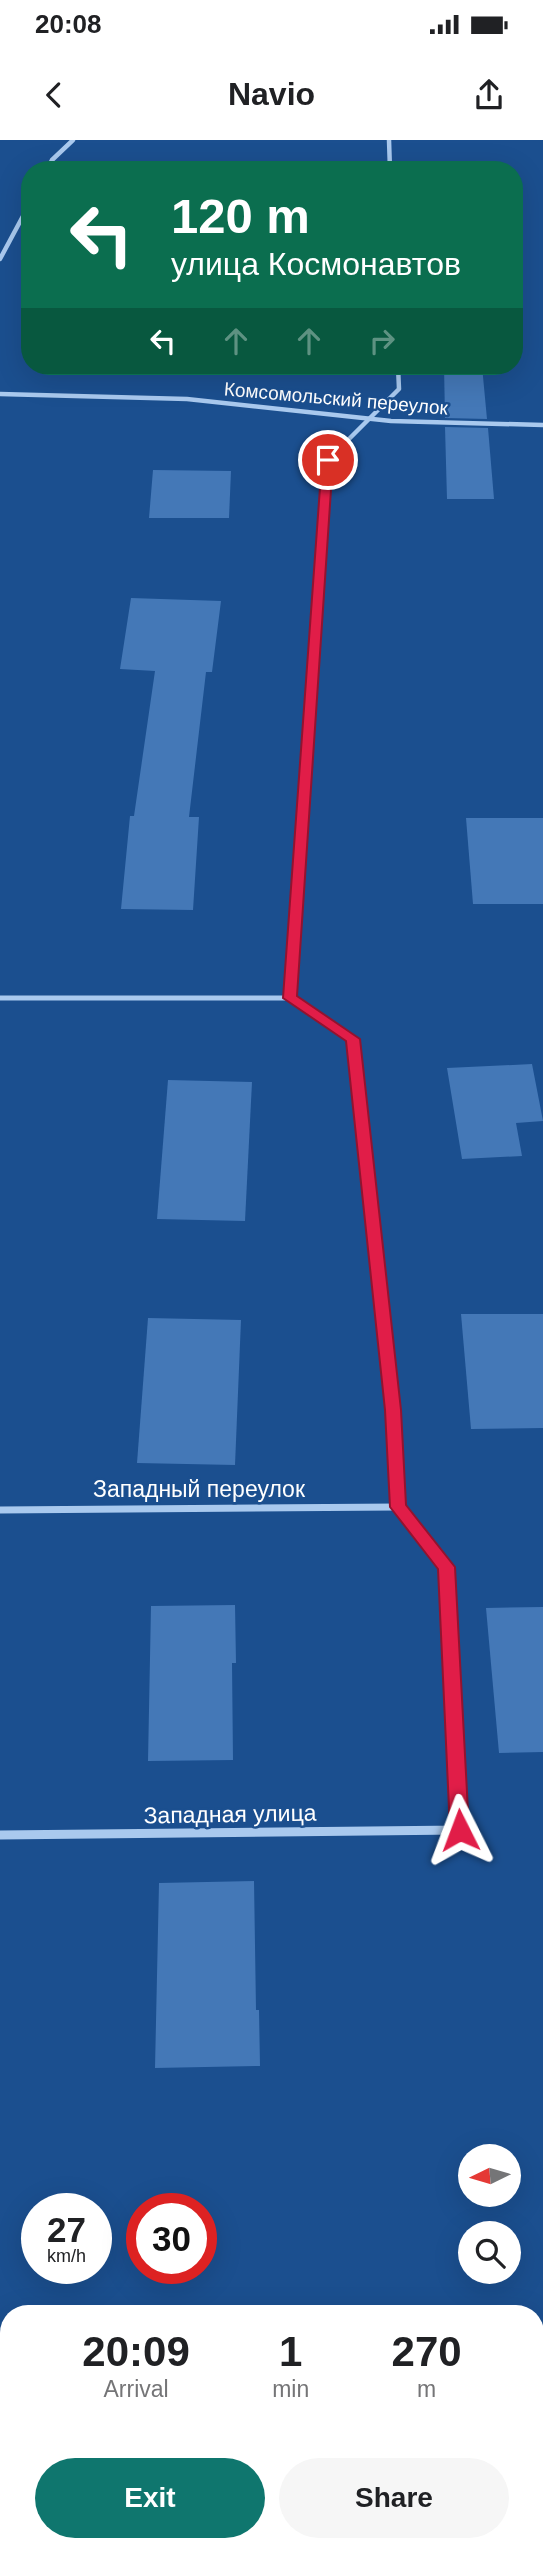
<!DOCTYPE html>
<html lang="en">
<head>
<meta charset="utf-8">
<style>
  :root { --surface:#fff; --page:#f6f6f6; --text:#202124; --muted:#757577; --accent:#0f766e }
  body { margin:0; font-family:Helvetica,sans-serif; background:var(--page); color:var(--text); height:100vh; display:flex; flex-direction:column; font-size:26px; white-space:nowrap }
  * { box-sizing:border-box; margin:0 }
  p { font-size:23px; color:var(--muted) }
  .icon { flex:none; width:38px; height:38px; fill:none; stroke:currentColor; stroke-width:2; stroke-linecap:round; stroke-linejoin:round }
  .map { position:relative; flex:1; overflow:hidden }
  .details { position:absolute; left:0px; top:2165px; width:544px; height:247px; display:flex; flex-direction:column; background:var(--surface); border-radius:28px 28px 0 0; box-shadow:0 7px 28px #0002 }
  .details>* { flex:none }
  .top-card { position:absolute; left:21px; top:21px; width:502px; height:214px; border-radius:28px; box-shadow:0 7px 28px #0002; background:#0b6e4f; color:#fff; overflow:hidden }
  .needle { width:46px; rotate:265deg }
  .buttons { position:absolute; left:458px; top:2004px; display:grid; gap:14px }
  .buttons a { display:grid; place-items:center; width:63px; height:63px; border-radius:50%; background:var(--surface); box-shadow:0 7px 28px #0002; font-size:35px }
  .speed { position:absolute; left:21px; top:2053px; display:flex; gap:14px; font-size:35px; font-weight:700; text-align:center }
  .speed>* { display:grid; place-content:center; width:91px; height:91px; border-radius:50%; background:var(--surface); box-shadow:0 7px 28px #0002; line-height:1 }
  .speed small { font-size:18px; font-weight:400 }
  .speed .limit { border:10px solid #d22; background:#fff; color:#111 }
  .pin { position:absolute; display:grid; place-items:center; width:60px; height:60px; color:#fff; margin:-30px; border:4px solid #fff; border-radius:50%; box-shadow:0 2px 7px #0007 }
  .me { position:absolute; width:77px; margin:-38px; rotate:357deg; stroke-linejoin:round; filter:drop-shadow(0 0 5px #0008) }
  .turn { display:flex; align-items:center; gap:24px; height:147px; padding:0 35px; font-size:32px }
  .turn .icon { width:91px; height:91px; stroke-width:2.5 }
  .turn b { display:block; font-size:49px; line-height:60px }
  .lanes { display:flex; align-items:center; height:66px; padding:0 35px; background:#0003; justify-content:center; gap:35px; direction:ltr }
  .lanes .off { opacity:.35 }
  .eta { display:flex; justify-content:space-evenly; align-items:center; height:119px; text-align:center }
  .eta b { font-size:42px; font-weight:600; line-height:49px }
  .cta { display:flex; gap:14px; margin-top:auto; padding:14px 35px }
  .cta a { flex:1; height:80px; border-radius:42px; background:var(--accent); color:#fff; font-size:28px; font-weight:600; line-height:80px; text-align:center }
  .cta a+a { background:var(--page); color:var(--text) }
  .status { display:flex; justify-content:space-between; align-items:center; height:49px; padding:0 35px; background:var(--surface); direction:ltr }
  .status svg { height:19px; fill:currentColor }
  header { display:flex; justify-content:space-between; align-items:center; height:91px; padding:0 35px; background:var(--surface); font-size:32px; font-weight:600 }
  .map>svg:first-child { display:block }
  .building { fill:#4478b7 }
  .lines { fill:none; stroke-linecap:round; stroke-linejoin:round }
  .minor-far3 { stroke:#a9c9ee; stroke-width:4.5 }
  .minor-far2 { stroke:#a9c9ee; stroke-width:5 }
  .minor-far1 { stroke:#a9c9ee; stroke-width:7 }
  .minor { stroke:#a9c9ee; stroke-width:9 }
  .primary { fill:#f0f6ff; fill-rule:evenodd }
  .route { fill:#e11d48; stroke:#92132f; stroke-width:2 }
  .labels { text-anchor:middle; stroke-width:5; stroke-linejoin:round; paint-order:stroke }
  .far-street-label { font-size:19px; fill:#fff; stroke:#1b4f8f }
  .street-label { font-size:23px; fill:#fff; stroke:#1b4f8f }
</style>
</head>
<body>
<div class="status"><b>20:08</b><svg viewBox="0 0 49 12"><path d="M0 12V9h3v3zM5 12V6h3v6zM10 12V3h3v9zM15 12V0h3v12zM26 1h20v11H26zM47 4h2v5h-2z"/></svg></div>
<header><svg class="icon" aria-label="back" viewBox="0 0 24 24"><path d="M15 5l-7 7 7 7"/></svg>Navio<svg class="icon" aria-label="share" viewBox="0 0 24 24"><path d="M12 15V3M7 8l5-5 5 5M5 13v7h14v-7"/></svg></header>
<div class="map">
<svg width="543" height="2411" viewBox="0 0 543 2411">
  <rect width="100%" height="100%" fill="#1b4f8f"/>
  <g class="building">
    <path d="M444 226H482L487 279 445 278Z"/>
    <path d="M445 287 488 288 494 359H447Z"/>
    <path d="M153 330 231 331 229 378H149Z"/>
    <path d="M131 458 221 461 212 532H206L189 677H199L193 770 121 769 130 676H134L155 531 120 529Z"/>
    <path d="M466 678H543V764H473Z"/>
    <path d="M532 924 543 981 516 983 522 1016 462 1019 447 928Z"/>
    <path d="M168 940 252 942 245 1081 157 1079Z"/>
    <path d="M461 1174H543V1288L471 1289Z"/>
    <path d="M148 1178 241 1180 235 1325 137 1323Z"/>
    <path d="M235 1465 236 1523H232L233 1620 148 1621 151 1466Z"/>
    <path d="M543 1467V1612L499 1613 486 1468Z"/>
    <path d="M254 1741 256 1870H259L260 1926 155 1928 159 1743Z"/>
  </g>
  <g class="lines">
    <g class="minor-far3">
      <path d="M389 0 390 30"/>
      <path d="M47 30 52 20 73 0"/>
      <path d="M0 119 30 63"/>
      <path d="M0 254 187 259 391 281 543 285"/>
      <path d="M321 415 328 320 399 249 398 226"/>
    </g>
    <g class="minor-far2">
      <path d="M0 858H290"/>
      <path d="M290 858 321 413"/>
      <path d="M290 858 353 899 357 936"/>
    </g>
    <g class="minor-far1">
      <path d="M357 934 393 1270 398 1367 446 1427 455 1590"/>
      <path d="M0 1370 398 1367"/>
    </g>
    <path class="minor" d="M0 1695 460 1690 455 1588"/>
    <g class="primary">
      <path d="M543 2373V2397L536 2398V2374Z"/>
      <path d="M416 2403H474L471 2411H413Z"/>
    </g>
  </g>
  <path class="route" d="M328 317 333 320 297 856 360 899 401 1270 406 1365 455 1427 469 1690 466 1697 460 1699 453 1697 450 1690 438 1429 390 1367 385 1270 346 901 283 858 322 320Z"/>
  <g class="labels">
    <g class="far-street-label">
      <text transform="translate(336 258) rotate(5)" y="7">Комсомольский переулок</text>
    </g>
    <g class="street-label">
      <text x="199" y="1357">Западный переулок</text>
      <text transform="translate(230 1674) rotate(-1)" y="8">Западная улица</text>
    </g>
  </g>
</svg>
<div class="buttons">
<a><svg class="needle" viewBox="-14 -14 28 28"><path d="M0-13l5 13h-10z" fill="#e53935"/><path d="M0 13l5-13h-10z" fill="#757577"/></svg></a>
<a><svg class="icon" aria-label="search" viewBox="0 0 24 24"><circle cx="10" cy="10" r="6"/><path d="M15 15l6 6"/></svg></a>
</div>
<div class="speed"><div>27<small>km/h</small></div><div class="limit">30</div></div>
<div class="pin" style="left:328px;top:320px;background:#d93025"><svg class="icon" aria-label="arrive" viewBox="0 0 24 24"><path d="M6 21V4h12l-3 4 3 4H6"/></svg></div>
<svg class="me" style="left:460px;top:1690px" viewBox="-20 -20 40 40"><path d="M0-17L14 15 0 8-14 15z" fill="#e11d48" stroke="#fff" stroke-width="4"/></svg>
<div class="top-card">
<div class="turn"><svg class="icon" aria-label="left" viewBox="0 0 24 24"><path d="M17 20v-9H6M10 6l-5 5 5 5"/></svg><div><b>120 m</b>улица Космонавтов</div></div>
<div class="lanes"><svg class="icon" aria-label="left" viewBox="0 0 24 24"><path d="M17 20v-9H6M10 6l-5 5 5 5"/></svg><svg class="icon off" aria-label="ahead" viewBox="0 0 24 24"><path d="M12 20V5M6 11l6-6 6 6"/></svg><svg class="icon off" aria-label="ahead" viewBox="0 0 24 24"><path d="M12 20V5M6 11l6-6 6 6"/></svg><svg class="icon off" aria-label="right" viewBox="0 0 24 24"><path d="M7 20v-9h11M14 6l5 5-5 5"/></svg></div>
</div>
<section class="details">
<div class="eta">
<div><b>20:09</b><p>Arrival</p></div>
<div><b>1</b><p>min</p></div>
<div><b>270</b><p>m</p></div>
</div>
<div class="cta"><a>Exit</a><a>Share</a></div>
</section>
</div>
</body>
</html>
